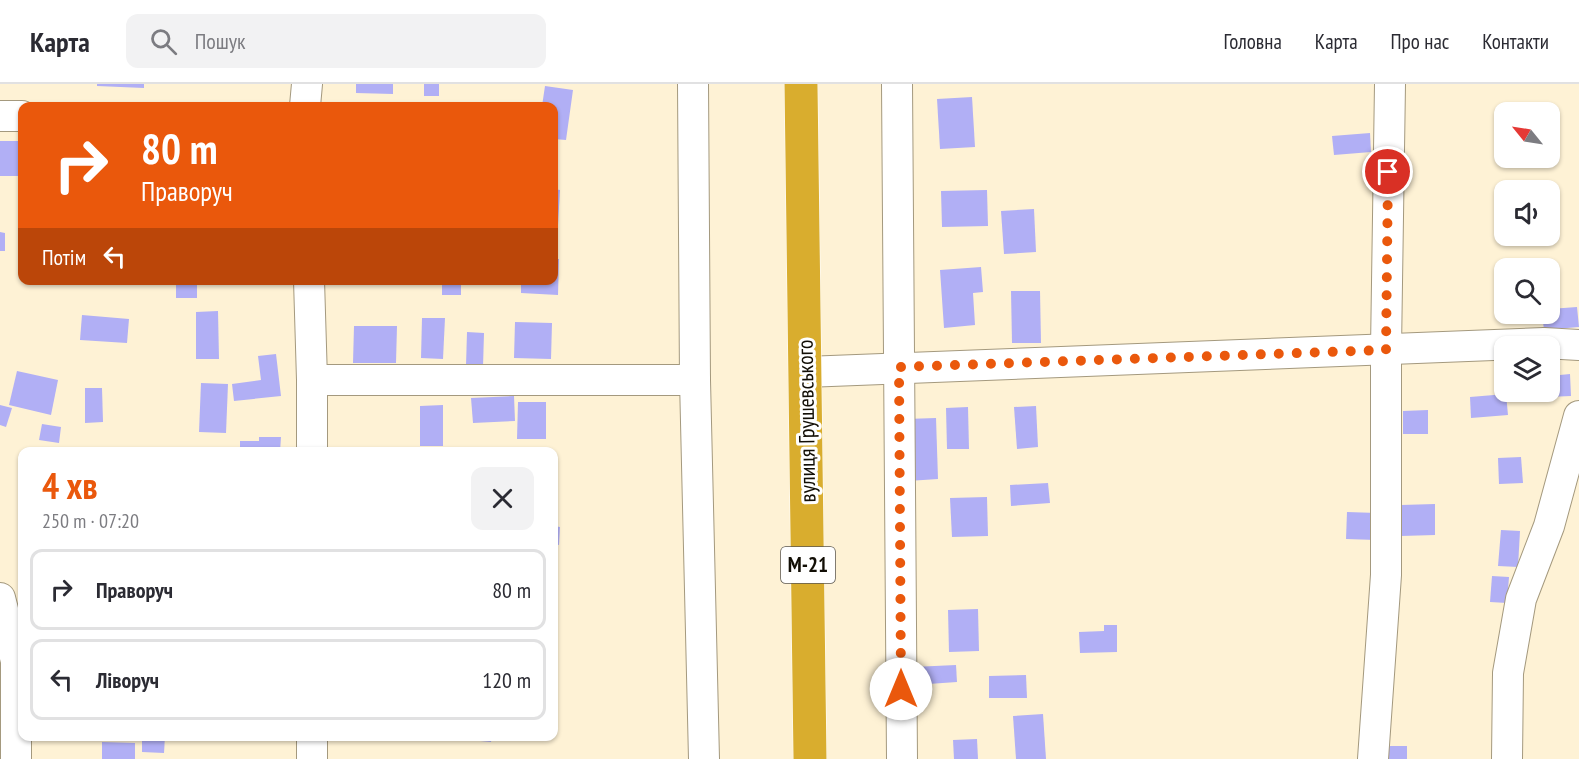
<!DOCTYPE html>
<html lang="uk">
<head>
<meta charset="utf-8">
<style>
  :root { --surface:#fff; --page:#f2f2f3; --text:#2b2b33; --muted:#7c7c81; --line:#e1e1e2; --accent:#ea580c }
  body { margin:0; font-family:"PT Sans Narrow",sans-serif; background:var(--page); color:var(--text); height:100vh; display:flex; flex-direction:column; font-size:22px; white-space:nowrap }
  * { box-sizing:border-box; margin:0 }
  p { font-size:20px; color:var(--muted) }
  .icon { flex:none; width:33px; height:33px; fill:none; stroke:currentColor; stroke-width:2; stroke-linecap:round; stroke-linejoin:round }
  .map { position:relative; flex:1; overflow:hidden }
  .details { position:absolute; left:18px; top:363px; width:540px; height:294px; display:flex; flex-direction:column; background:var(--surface); border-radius:12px; box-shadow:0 2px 4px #0004 }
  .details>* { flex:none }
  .hud { position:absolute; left:18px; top:18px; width:540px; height:183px; border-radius:12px; box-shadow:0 2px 4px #0004; background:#ea580c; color:#fff; overflow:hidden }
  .needle { width:39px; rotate:300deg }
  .tools { position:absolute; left:1494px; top:18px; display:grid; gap:12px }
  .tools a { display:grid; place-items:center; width:66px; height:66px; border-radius:12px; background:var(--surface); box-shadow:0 2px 4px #0004; font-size:30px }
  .pin { position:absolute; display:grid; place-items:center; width:51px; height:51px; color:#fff; margin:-26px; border:3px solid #fff; border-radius:50%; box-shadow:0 2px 6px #0007 }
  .me { position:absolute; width:66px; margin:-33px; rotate:0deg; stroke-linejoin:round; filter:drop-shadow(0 0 4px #0008) }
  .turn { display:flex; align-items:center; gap:21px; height:126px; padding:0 24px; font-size:27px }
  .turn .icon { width:78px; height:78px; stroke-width:2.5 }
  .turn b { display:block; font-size:42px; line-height:51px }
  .then { display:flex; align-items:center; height:57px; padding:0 24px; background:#0003; gap:12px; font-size:22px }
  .round { display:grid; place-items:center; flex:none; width:63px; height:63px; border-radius:12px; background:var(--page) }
  .overview { display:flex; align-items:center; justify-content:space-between; height:102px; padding:0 24px }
  h1 { font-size:36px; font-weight:700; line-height:45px; color:var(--accent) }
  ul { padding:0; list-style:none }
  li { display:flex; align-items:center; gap:18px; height:81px; margin:0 12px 9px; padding:0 12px; border:3px solid var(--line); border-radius:12px }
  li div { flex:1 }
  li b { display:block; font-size:22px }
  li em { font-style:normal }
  header { display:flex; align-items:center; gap:36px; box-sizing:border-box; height:84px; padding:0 30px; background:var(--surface); border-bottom:2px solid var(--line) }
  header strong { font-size:28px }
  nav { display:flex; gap:33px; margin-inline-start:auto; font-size:21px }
  .search { width:420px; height:54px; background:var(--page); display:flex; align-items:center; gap:15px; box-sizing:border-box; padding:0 21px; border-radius:12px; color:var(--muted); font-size:22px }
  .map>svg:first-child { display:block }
  .building { fill:#b1aff5 }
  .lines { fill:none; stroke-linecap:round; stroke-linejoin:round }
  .minor-casing { stroke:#a4997e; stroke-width:32 }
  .highway-casing { stroke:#fff; stroke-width:34 }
  .minor { stroke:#fff; stroke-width:30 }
  .highway { stroke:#d9ad2e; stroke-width:33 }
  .route { stroke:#ea580c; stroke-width:10; stroke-dasharray:0 18 }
  .labels { text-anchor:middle; stroke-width:6; stroke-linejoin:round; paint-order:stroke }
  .shield { fill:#fff; stroke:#595650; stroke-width:1.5 }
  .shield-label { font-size:21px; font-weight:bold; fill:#120e05 }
  .street-label { font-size:22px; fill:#120e05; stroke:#fff }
</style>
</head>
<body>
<header>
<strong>Карта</strong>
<div class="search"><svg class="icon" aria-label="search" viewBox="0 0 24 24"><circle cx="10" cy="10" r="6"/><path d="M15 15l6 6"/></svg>Пошук</div>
<nav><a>Головна</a><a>Карта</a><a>Про нас</a><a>Контакти</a></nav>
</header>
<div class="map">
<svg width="1579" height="675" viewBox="0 0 1579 675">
  <rect width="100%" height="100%" fill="#fef2d5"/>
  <g class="building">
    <path d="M97 0H144V4L97 2Z"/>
    <path d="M356 0H393V10L356 9Z"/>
    <rect x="424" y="0" width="15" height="12"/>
    <path d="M545 2 573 6 566 56 554 55V22H542Z"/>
    <path d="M972 13 975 63 940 65 937 15Z"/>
    <path d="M1370 49 1371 68 1334 71 1332 52Z"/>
    <rect x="0" y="57" width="22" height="35"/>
    <path d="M554 105 560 106 558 141H554Z"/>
    <path d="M987 106 988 142 942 143 941 107Z"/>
    <path d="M1034 125 1036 168 1004 170 1001 127Z"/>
    <path d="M0 148 5 149V167H0Z"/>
    <path d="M554 175H559L558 211 521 209V196H554Z"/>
    <path d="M981 183 983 208 973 209 975 241 944 244 940 186Z"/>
    <rect x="176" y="196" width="21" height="18"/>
    <path d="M241 196H273V200L241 198Z"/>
    <rect x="442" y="196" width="19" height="15"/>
    <path d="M1011 207H1040L1041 259H1012Z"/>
    <path d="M1577 223 1579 243 1544 246 1542 230H1550V225Z"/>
    <path d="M218 227 219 275H196V228Z"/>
    <path d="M82 231 129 235 127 259 80 256Z"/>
    <path d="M422 234H445L443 275 421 274Z"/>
    <path d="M515 238 552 239 551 275 514 274Z"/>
    <path d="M354 242H397L396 279H353Z"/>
    <path d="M467 248 484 249 483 283 466 282Z"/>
    <path d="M276 270 281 312 234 317 232 300 261 296 258 272Z"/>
    <path d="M17 287 58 296 51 331 9 321Z"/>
    <path d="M1570 290 1571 312 1548 313V308H1550V292Z"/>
    <path d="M201 299 228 300 226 349 199 348Z"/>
    <path d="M85 304H102L103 338 85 339Z"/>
    <path d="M1506 310 1508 331 1471 334 1470 313Z"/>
    <path d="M514 312 515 337 473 339 471 314Z"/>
    <path d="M518 318H546V355H517Z"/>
    <path d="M0 321 12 324 6 343 0 341Z"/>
    <path d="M443 321V362H420V322Z"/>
    <path d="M1036 322 1038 363 1017 365 1014 323Z"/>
    <path d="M968 323 969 365H947L946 324Z"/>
    <path d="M1428 326V350H1403V327Z"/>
    <path d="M936 334 938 395 908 397 906 335Z"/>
    <path d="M42 340 61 343 59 359 39 356Z"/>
    <path d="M259 353H281L280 368H240V357H259Z"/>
    <path d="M1521 373 1523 399 1499 400 1498 374Z"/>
    <path d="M1048 399 1050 419 1011 422 1010 401Z"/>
    <path d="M554 402 557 403 555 442H554Z"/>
    <path d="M987 413 988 452 952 453 950 414Z"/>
    <path d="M1435 420V451L1401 452V421Z"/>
    <path d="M1347 428 1377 429 1376 456 1346 455Z"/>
    <path d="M554 442 560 443 559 461 554 460Z"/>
    <path d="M1501 446 1520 447 1518 483 1498 482Z"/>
    <path d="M1492 492 1509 493 1507 519 1490 518Z"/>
    <path d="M978 525 979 567 949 568 948 526Z"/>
    <path d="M1104 541H1117V568L1080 569 1079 548 1104 547Z"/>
    <path d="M956 581 957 598 914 601 913 583Z"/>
    <path d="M1026 591 1027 614H989V592Z"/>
    <path d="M1043 630 1046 675H1016L1013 632Z"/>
    <path d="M142 652H165L164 669 142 668Z"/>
    <path d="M470 652H492L491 658 470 656Z"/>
    <path d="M977 655 978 675H954L953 656Z"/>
    <path d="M102 658 135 659V675H102Z"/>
    <rect x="1388" y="662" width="19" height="13"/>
  </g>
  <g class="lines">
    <defs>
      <g id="minor">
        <path d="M693 0 695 296 704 675"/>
        <path d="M897 0 902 675"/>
        <path d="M305 22 307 0"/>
        <path d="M0 32H22"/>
        <path d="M309 196 312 296V368"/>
        <path d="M805 288 1544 259 1579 261"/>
        <path d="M312 296H695"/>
        <path d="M0 514 16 577V675"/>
        <path d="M312 675V652"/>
        <path d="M1373 675 1386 491V265L1390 0"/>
        <path d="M1507 675 1508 589 1521 515 1549 442 1579 332"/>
      </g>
      <path id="highway" d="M801 0 810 675"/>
    </defs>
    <use href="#minor" class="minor-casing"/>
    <use href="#highway" class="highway-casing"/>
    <use href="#minor" class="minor"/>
    <use href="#highway" class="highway"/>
  </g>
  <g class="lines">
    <path class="route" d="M901 605 899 283 1386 266 1388 88"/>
  </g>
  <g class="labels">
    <rect class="shield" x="781" y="463" width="54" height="36" rx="4.5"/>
    <g class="shield-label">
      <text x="808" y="488">М-21</text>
    </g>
    <g class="street-label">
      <text transform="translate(806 337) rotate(-91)" y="8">вулиця Грушевського</text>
    </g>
  </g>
</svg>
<div class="tools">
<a><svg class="needle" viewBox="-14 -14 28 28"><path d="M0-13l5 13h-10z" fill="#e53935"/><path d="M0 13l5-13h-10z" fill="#7c7c81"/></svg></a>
<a><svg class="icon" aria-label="sound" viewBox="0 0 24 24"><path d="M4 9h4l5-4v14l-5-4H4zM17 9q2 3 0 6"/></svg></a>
<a><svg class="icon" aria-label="search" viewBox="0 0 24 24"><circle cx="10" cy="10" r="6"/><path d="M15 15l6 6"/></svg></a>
<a><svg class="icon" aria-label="layers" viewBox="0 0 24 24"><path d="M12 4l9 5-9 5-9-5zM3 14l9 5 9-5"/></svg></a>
</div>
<div class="pin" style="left:1388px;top:88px;background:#d93025"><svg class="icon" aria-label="arrive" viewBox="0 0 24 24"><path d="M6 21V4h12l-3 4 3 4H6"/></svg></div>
<svg class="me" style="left:901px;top:605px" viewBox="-20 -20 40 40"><circle r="19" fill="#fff"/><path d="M0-13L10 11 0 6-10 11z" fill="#ea580c"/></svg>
<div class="hud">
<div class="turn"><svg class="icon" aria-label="right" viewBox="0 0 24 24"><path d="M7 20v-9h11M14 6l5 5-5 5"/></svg><div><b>80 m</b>Праворуч</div></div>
<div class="then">Потім<svg class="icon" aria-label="left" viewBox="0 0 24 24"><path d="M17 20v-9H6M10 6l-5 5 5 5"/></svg></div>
</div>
<section class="details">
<div class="overview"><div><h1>4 хв</h1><p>250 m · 07:20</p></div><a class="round"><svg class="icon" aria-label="close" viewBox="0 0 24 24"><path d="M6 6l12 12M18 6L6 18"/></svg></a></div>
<ul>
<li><svg class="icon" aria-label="right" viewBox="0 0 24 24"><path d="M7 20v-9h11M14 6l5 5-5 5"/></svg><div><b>Праворуч</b></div><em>80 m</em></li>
<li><svg class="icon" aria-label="left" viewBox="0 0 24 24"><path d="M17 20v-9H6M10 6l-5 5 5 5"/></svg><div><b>Ліворуч</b></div><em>120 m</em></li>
</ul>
</section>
</div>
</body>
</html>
